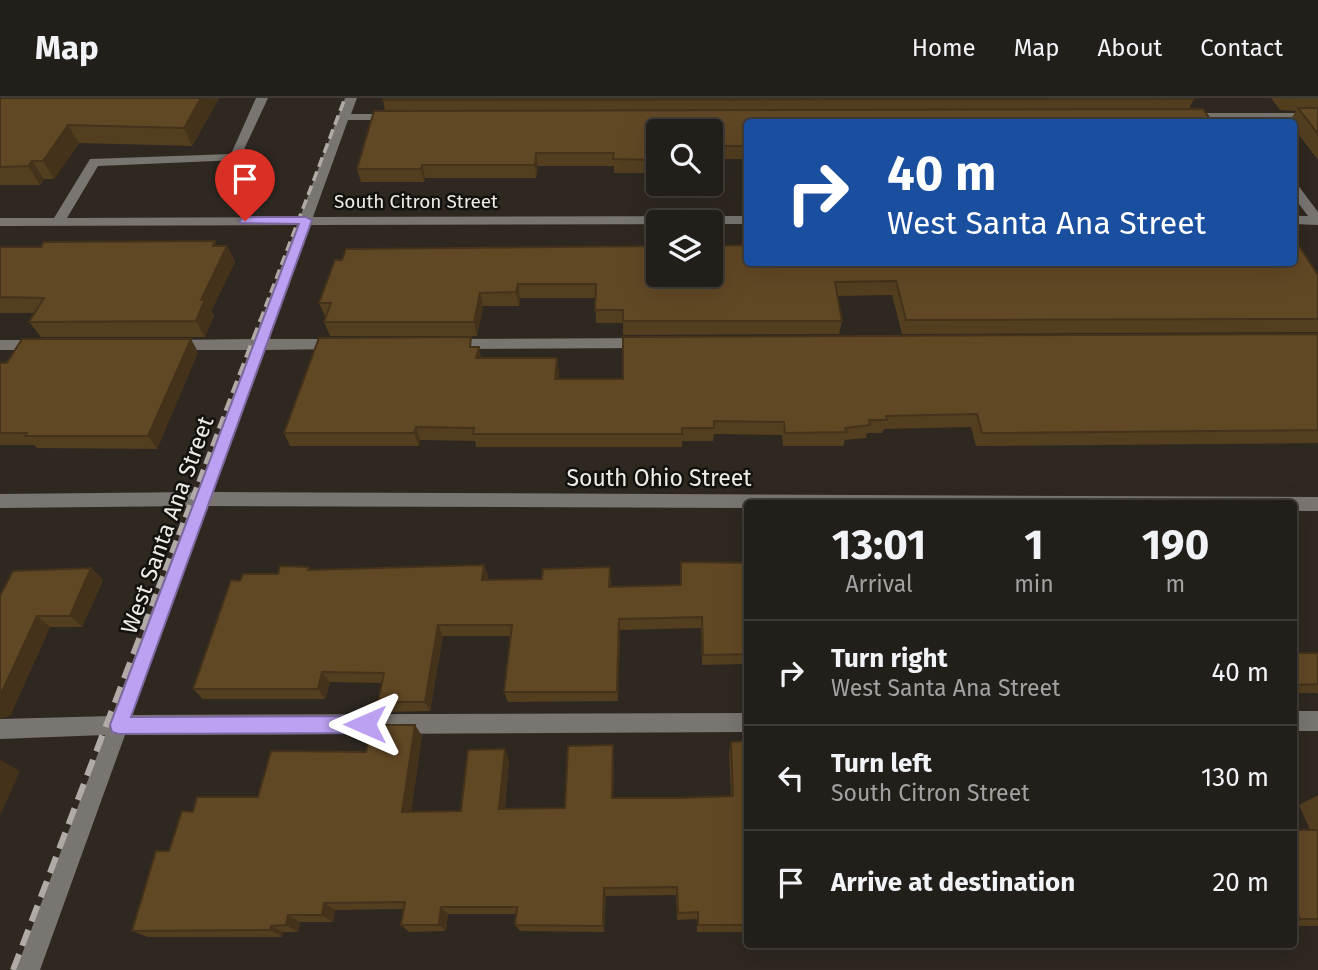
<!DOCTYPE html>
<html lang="en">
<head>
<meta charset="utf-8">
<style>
  :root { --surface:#221e19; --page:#2e2b26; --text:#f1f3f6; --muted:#a2a2a2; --line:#3f3c38 }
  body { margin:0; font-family:"Fira Sans",sans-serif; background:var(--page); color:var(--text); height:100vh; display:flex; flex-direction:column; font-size:26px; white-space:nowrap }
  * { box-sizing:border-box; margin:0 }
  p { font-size:23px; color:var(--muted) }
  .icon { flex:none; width:38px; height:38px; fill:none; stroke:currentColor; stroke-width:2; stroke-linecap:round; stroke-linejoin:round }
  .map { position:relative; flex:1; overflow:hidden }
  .side { position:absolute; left:744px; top:402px; width:553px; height:448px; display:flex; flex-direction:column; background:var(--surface); border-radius:7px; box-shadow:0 7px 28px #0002,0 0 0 2px var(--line) }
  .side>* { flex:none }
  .top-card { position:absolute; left:744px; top:21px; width:553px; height:147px; border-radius:7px; box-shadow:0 7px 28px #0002,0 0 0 2px var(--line); background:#1a4fa0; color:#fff; overflow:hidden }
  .fabs { position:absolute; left:646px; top:21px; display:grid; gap:14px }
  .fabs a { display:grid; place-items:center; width:77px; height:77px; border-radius:7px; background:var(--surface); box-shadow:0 7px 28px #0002,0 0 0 2px var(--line); font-size:35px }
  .pin { position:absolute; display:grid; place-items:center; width:60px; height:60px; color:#fff; margin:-72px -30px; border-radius:50% 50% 50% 0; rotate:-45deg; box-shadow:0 0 7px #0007 }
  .pin .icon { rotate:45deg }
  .me { position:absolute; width:77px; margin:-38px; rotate:270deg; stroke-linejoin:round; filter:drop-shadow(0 0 5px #0008) }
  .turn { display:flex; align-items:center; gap:24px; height:147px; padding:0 28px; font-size:32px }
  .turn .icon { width:91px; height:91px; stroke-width:2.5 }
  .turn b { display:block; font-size:49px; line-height:60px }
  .eta { display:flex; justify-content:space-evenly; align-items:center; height:119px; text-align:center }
  .eta b { font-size:42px; font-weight:700; line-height:49px }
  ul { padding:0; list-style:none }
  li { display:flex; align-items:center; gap:21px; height:105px; padding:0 28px; border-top:2px solid var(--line) }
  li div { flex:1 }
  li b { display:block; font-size:26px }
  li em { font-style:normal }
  header { display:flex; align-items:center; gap:42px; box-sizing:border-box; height:98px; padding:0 35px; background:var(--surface); border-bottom:2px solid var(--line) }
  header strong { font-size:33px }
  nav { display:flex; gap:38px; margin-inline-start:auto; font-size:24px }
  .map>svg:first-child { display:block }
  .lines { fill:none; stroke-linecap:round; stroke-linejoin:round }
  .minor { fill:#797571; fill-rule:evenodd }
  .rail-far2 { stroke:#b0aba6; stroke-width:3.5; stroke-dasharray:10 5; stroke-linecap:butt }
  .rail-far1 { stroke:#b0aba6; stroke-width:5; stroke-dasharray:13 6; stroke-linecap:butt }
  .rail { stroke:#b0aba6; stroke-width:6; stroke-dasharray:17 9; stroke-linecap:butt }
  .wall { fill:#533e20 }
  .shaded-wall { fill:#44321a }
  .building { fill:#614825; stroke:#44321a; stroke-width:2 }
  .route { fill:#bca0f2; stroke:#7a689d; stroke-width:2 }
  .labels { text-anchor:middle; stroke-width:5; stroke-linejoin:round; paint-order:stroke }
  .far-street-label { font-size:19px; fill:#efebe6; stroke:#14120e }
  .street-label { font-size:23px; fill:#efebe6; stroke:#14120e }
</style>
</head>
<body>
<header>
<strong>Map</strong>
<nav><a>Home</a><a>Map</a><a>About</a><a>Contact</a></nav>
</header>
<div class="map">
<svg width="1318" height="872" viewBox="0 0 1318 872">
  <rect width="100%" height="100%" fill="#2e2821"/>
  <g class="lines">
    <g class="minor">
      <path d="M256 0H268L239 62 98 68 67 120 300 119 345 0H357L351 16H393L399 19 393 22H348L313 119 747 118V126L310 127 269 241H338L345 246 338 251 265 252 213 394 1318 399V413H1293V406H747V410L208 408 132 617 747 615V634L125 637 40 872H16L105 637 0 641V621L112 618 191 408 0 410V396L197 394 250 252H170L163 247 170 242 254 241 297 127 0 128V120H54L90 61 231 56Z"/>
      <path d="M1184 15H1318V21L1180 20 1178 18Z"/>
      <path d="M1293 85 1297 86 1318 114V127L1293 126V118H1308L1293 98Z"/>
      <path d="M646 240 653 245 646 250 450 251 443 246 450 241Z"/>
      <path d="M0 242H41L48 247 41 252H0Z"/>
      <rect x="1293" y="613" width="25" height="20"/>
    </g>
    <path class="rail-far2" d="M260 223 345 0"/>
    <path class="rail-far1" d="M151 508 261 222"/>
    <path class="rail" d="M13 872 152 507"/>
  </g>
  <g class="wall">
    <path d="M0 0H219L192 48 79 45 54 81H44L40 87H0Z"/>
    <path d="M1271 0H1318V62L1293 29V24H1289L1296 13 1280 12Z"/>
    <path d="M1194 1 1189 11 747 24V61H715V77H710V33H658V75H614V68H538L536 80H425L424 84H361L357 71 385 13 383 2Z"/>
    <path d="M227 148 235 164 211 213 214 217 205 239H41L29 224 34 215H0V149Z"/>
    <path d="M335 162 1318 177V234L902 236 892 197 837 198 842 223 839 236 623 237V225H596L595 200H520L519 208H483L477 238H330L324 224 327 218H325L319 205Z"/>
    <path d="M1318 236V345L976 348 971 329 884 331 882 335H867L866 340 845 342 843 348H783L782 337 714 336 713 343H682V349H476L475 343 420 342 419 348H290L284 335 474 249 481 260 559 274 558 281H623Z"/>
    <path d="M198 254 157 351 37 350 34 347H0V265Z"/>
    <path d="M681 464 747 465V566L702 567 701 530 620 532 618 603 508 604 504 594 510 538H443L430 613 384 614 378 604 382 585 330 584 325 601H203L193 591 240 483 278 476 309 469 311 472 484 467 488 478 487 482 542 481 610 469 611 489 681 487Z"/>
    <path d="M91 470 103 482 82 529H50L10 618 13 473Z"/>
    <path d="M1293 555H1318V596L1317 595H1293Z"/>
    <path d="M415 627 422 638 411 714 461 713 509 662 505 711 565 710 614 658 613 700H680L731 698 729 655 731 644 747 643V834H697V821L677 822 676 797 606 798 604 834 520 833 515 827 516 816H448L446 833 409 834 401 827 403 811 335 812 333 824H300L298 834H283L282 839H148L132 833 169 753 193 714 258 699 366 654Z"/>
    <path d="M1318 697V828H1293V732H1310L1299 707Z"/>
  </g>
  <g class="shaded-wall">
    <path d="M201 0H219L192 48 184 30Z"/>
    <path d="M68 27 79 45 54 81 43 63Z"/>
    <path d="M536 55 538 68 536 80 535 67Z"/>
    <path d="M32 63 44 81 40 87 28 68Z"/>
    <path d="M422 67 425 80 424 84 421 71Z"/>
    <path d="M215 143 222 158 227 148 235 164 211 213 214 217 205 239 196 223 213 148Z"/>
    <path d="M518 186 520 200 519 208 516 194Z"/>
    <path d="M480 195 483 208 477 238 474 224Z"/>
    <path d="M191 241 198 254 157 351 148 338Z"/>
    <path d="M479 249 482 263 476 260Z"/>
    <path d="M557 260 559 274 557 295 555 281Z"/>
    <path d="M416 329 420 342 419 348 414 335Z"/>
    <path d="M484 467 488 478 486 493 482 482Z"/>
    <path d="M91 470 103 482 82 529 70 518Z"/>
    <path d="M37 518 50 529 10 618 0 621V598Z"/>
    <path d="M619 521 620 532 618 603 617 594Z"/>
    <path d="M438 527 443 538 430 613 425 604Z"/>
    <path d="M322 574 330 584 325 601 318 591Z"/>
    <path d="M415 627 422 638 410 723 402 714Z"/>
    <path d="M613 647 614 658 613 710 612 700Z"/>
    <path d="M505 651 509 662 504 721 499 711Z"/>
    <path d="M1 662 20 673 0 718V663Z"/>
    <path d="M604 790 606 798 604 834 603 828Z"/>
    <path d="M324 805 335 812 333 824 322 817Z"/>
    <path d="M441 809 448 816 446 833 439 827Z"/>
    <path d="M288 817 300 824 298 834 286 827Z"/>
    <path d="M271 828 283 834 282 839 270 832Z"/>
  </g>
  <g class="building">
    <path d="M0 0H201L184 30 68 27 43 63H32L28 68 0 69Z"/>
    <path d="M383 0H1193L1194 1 383 2Z"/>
    <path d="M1298 10H1318V36Z"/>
    <path d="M1203 11 1212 24H747V48H714L715 63H710V33H658V62L613 61 614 55H536L535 67H422L421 71H357L374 13Z"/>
    <path d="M215 143 213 148H227L201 202 205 201 196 223 29 224 44 200 0 199V149H41L44 144Z"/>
    <path d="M747 147V164H1293V148H1299L1318 177V221L906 222 896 183 835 184 842 223H623V212H595L596 186H518L516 194 480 195 474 224H324L331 205H319L335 162H342L346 151 658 148V177H710V148Z"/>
    <path d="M1318 236V332L982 335 977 316 886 318 887 322H869L870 327 845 330 847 334 785 335 784 324 714 323V330H682V336H473L474 330 416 329 414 335H284L319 240 471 239 470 249H479L476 260H557L555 281H623V239Z"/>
    <path d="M22 241H191L148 338H25L27 335H0V265H7Z"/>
    <path d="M681 464 747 465V556L703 557 702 519 619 521 617 594H504L512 527H438L425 604H378L384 575 322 574 318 591H193L231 482 240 483 243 476H278L280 468 309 469 308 472 484 467 482 482 542 481 543 471 610 469 609 489 681 487Z"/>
    <path d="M91 470 70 518H37L0 598V498L13 473Z"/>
    <path d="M1293 555H1318V586L1293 587Z"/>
    <path d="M372 627H415L402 714 461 713 468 652 505 651 499 711 565 710 568 648 613 647 612 700H680L733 698 731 644 747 643V827H698V814L678 815 677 789 604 790 603 828 515 827 517 809H441L439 827H401L405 804 324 805 322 817H288L286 827 271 828 270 832 132 833 156 753H169L182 713 193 714 197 699H258L271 653 366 654Z"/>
    <path d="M1293 732H1318V821H1300L1295 808H1293Z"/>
  </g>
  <path class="route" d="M245 119H306L312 122 131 619 365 618 371 620 374 626 371 632 365 635 119 636 112 634 110 627 299 126 241 125 239 123Z"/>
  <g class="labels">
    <g class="far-street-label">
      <text x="416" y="110">South Citron Street</text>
    </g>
    <g class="street-label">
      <text x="659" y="388">South Ohio Street</text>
      <text transform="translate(167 427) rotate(-70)" y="8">West Santa Ana Street</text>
    </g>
  </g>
</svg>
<div class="fabs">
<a><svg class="icon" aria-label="search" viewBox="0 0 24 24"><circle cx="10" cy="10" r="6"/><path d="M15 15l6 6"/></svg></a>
<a><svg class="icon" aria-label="layers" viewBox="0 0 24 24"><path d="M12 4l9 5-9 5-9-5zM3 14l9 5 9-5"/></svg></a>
</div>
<div class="pin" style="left:245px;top:123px;background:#d93025"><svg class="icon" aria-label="arrive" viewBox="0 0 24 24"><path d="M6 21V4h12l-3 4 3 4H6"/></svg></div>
<svg class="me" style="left:365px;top:626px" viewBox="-20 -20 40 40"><path d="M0-17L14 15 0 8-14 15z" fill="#bca0f2" stroke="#fff" stroke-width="4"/></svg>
<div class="top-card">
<div class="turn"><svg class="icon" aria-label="right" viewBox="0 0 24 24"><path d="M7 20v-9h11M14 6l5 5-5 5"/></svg><div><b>40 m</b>West Santa Ana Street</div></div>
</div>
<section class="side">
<div class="eta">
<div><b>13:01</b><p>Arrival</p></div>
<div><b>1</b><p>min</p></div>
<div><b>190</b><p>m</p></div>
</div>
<ul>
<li><svg class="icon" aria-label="right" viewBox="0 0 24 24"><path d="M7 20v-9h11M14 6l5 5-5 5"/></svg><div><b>Turn right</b><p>West Santa Ana Street</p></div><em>40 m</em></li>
<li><svg class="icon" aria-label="left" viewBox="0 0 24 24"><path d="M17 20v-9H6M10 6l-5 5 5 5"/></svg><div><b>Turn left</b><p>South Citron Street</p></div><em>130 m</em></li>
<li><svg class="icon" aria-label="arrive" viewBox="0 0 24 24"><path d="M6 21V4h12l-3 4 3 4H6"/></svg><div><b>Arrive at destination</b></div><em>20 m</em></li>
</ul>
</section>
</div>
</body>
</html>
